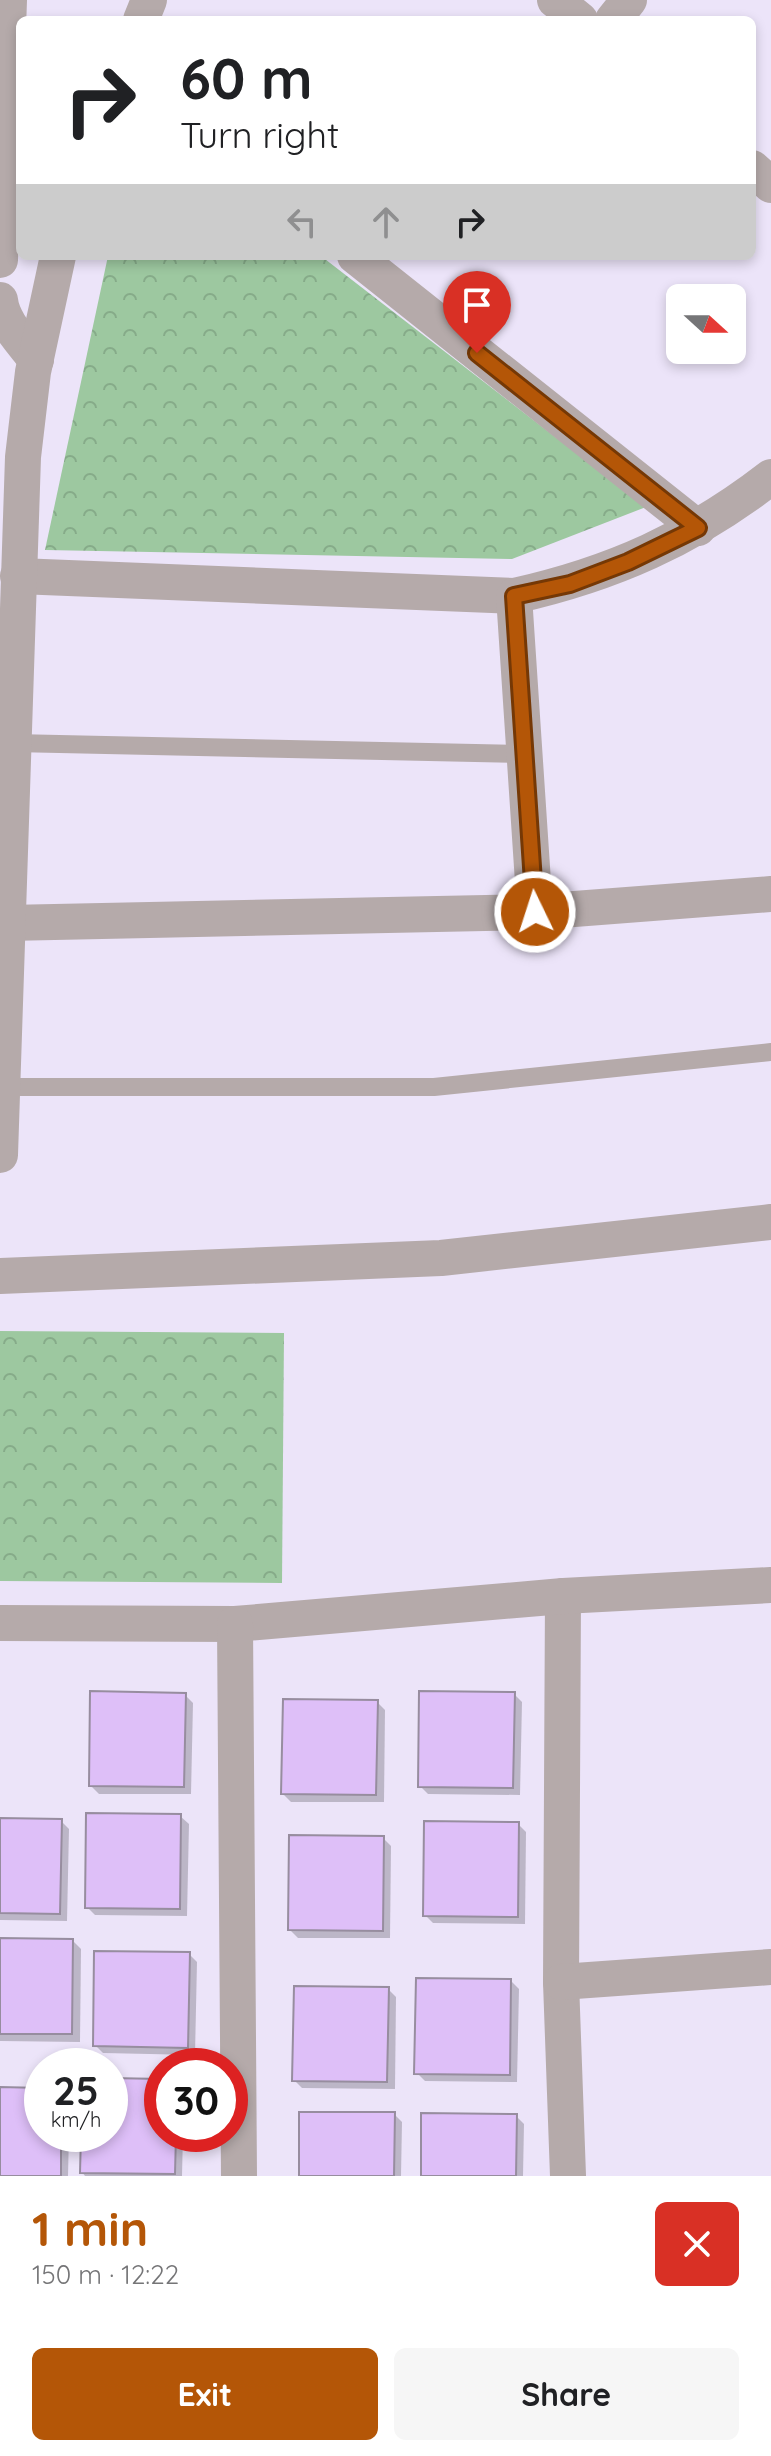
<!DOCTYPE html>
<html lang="en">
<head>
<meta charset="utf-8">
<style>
  :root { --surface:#fff; --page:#f6f6f6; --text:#202124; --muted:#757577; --accent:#b45607 }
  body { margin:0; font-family:Quicksand,sans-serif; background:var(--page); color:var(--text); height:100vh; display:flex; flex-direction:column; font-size:30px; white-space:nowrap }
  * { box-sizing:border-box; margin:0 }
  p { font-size:26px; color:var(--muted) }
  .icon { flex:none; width:44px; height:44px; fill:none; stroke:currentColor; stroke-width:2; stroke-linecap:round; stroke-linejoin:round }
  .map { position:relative; height:2176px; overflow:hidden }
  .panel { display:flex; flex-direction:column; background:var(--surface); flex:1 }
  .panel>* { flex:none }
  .hud { position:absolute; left:16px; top:16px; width:740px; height:244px; border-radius:12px; box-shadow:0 4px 12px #0003; background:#fff; color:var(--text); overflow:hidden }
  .needle { width:52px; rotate:111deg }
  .tools { position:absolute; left:666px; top:284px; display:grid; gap:16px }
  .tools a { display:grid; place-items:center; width:80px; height:80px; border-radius:12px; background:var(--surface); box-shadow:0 4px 12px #0003; font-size:40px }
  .speed { position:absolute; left:24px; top:2048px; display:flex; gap:16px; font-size:40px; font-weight:700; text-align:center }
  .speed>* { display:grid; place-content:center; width:104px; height:104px; border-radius:50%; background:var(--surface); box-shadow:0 4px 12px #0003; line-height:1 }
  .speed small { font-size:20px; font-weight:400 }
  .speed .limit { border:12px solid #d22; background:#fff; color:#111 }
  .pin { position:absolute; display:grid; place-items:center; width:68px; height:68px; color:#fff; margin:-82px -34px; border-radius:50% 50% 50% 0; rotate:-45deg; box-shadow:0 0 8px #0007 }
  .pin .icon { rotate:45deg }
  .me { position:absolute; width:88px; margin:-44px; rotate:356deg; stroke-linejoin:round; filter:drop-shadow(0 0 6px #0008) }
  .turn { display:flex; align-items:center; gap:28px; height:168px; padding:0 32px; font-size:36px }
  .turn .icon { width:104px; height:104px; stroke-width:2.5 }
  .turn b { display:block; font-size:56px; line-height:68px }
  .lanes { display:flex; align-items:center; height:76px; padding:0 32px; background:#0003; justify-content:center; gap:40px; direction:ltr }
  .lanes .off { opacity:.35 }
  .round { display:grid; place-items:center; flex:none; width:84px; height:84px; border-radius:12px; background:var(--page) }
  .headline { display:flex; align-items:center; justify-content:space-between; height:136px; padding:0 32px }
  h1 { font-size:48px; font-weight:700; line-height:60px; color:var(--accent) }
  .action { display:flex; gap:16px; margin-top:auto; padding:16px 32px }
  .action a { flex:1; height:92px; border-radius:12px; background:var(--accent); color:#fff; font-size:32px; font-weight:700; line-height:92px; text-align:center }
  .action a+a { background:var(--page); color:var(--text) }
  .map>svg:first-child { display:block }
  .forest { fill:url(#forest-crowns) }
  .shadow { fill:#0003 }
  .building { fill:#debff8; stroke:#978d9f; stroke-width:2 }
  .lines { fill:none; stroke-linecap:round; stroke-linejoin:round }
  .service { stroke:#b5aaaa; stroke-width:18 }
  .minor { stroke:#b5aaaa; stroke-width:36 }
  .route-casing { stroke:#753805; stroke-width:20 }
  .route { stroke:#b45607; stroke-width:14 }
</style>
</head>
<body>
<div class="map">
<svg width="771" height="2176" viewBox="0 0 771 2176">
  <defs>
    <pattern id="forest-crowns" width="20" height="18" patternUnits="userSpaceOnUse" patternTransform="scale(2)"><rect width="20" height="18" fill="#9dc8a0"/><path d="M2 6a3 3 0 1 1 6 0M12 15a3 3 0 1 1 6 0" fill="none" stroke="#86ab89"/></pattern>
  </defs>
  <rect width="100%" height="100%" fill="#ece4f9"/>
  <g class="forest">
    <path d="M108 256H321L646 507 512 559 45 550Z"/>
    <path d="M0 1331 284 1333 282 1583 0 1581Z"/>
  </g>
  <g class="shadow">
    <path d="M514 1694 522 1702 520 1795 428 1794 420 1786Z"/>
    <path d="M185 1695 193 1703 191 1794H99L91 1786Z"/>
    <path d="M377 1702 385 1710 384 1802H291L283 1794Z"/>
    <path d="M180 1816 189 1824 187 1916 95 1915 87 1907Z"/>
    <path d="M0 1820 61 1821 69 1829 67 1921 0 1920Z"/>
    <path d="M518 1824 526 1832 525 1924 433 1923 425 1915Z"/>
    <path d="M383 1838 391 1846 390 1938H298L290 1930Z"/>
    <path d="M0 1940 73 1941 81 1949 80 2042 0 2041Z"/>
    <path d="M189 1954 197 1962 195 2055 103 2053 95 2045Z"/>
    <path d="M511 1981 519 1989 517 2082 425 2081 417 2073Z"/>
    <path d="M388 1989 396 1997 395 2089 302 2088 294 2080Z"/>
    <path d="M110 2080 162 2081V2134H183L182 2176H85L82 2172 83 2134H110Z"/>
    <path d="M0 2089 42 2090V2134H69L68 2176H0Z"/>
    <path d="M394 2114 402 2122 401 2176H301Z"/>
    <path d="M516 2116 524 2124 523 2176H423Z"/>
  </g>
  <g class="building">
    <path d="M90 1691 186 1693 184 1787 89 1786Z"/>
    <path d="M419 1691 515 1692 513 1788 418 1787Z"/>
    <path d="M283 1699 378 1700 376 1795 281 1794Z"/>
    <path d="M86 1813 181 1814 180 1909 85 1908Z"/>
    <path d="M0 1818 62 1819 60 1914 0 1913Z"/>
    <path d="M424 1821 519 1822 518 1917 423 1916Z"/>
    <path d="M289 1835 384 1836 383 1931 288 1930Z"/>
    <path d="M0 1938 73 1939 72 2034H0Z"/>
    <path d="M94 1951 190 1952 188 2048 93 2046Z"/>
    <path d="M416 1978 511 1979 510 2075 414 2074Z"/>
    <path d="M294 1986 389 1987 387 2082 292 2081Z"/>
    <path d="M110 2078 162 2079V2134H176L175 2174 80 2173 81 2134H110Z"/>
    <path d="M0 2087 42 2088V2134H61V2176H0Z"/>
    <path d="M299 2112H395L394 2176H299Z"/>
    <path d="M421 2113 517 2114 516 2176H421Z"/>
  </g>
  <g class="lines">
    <g class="service">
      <path d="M13 743 525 754"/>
      <path d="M3 1087H434L771 1052"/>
    </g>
    <g class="minor">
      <path d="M555 0 580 20"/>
      <path d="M141 20 149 0"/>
      <path d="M613 20 629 0"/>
      <path d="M752 168 771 185"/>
      <path d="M355 256 698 528"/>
      <path d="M0 260 9 0"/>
      <path d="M0 300C2 322 23 342 36 360"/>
      <path d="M18 576 514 596C612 574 691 539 771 477"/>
      <path d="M514 596 535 912"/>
      <path d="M7 923 535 912 771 894"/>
      <path d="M0 1155 23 457 33 372 58 256"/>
      <path d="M0 1276 441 1258 771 1222"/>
      <path d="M563 1596 561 1982 568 2176"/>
      <path d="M0 1623 235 1624 563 1596 771 1585"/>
      <path d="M235 1624 239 2176"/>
      <path d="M561 1982 771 1967"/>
    </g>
  </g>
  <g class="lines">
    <defs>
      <path id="route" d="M477 353 698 528 628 562 570 584 514 596 535 912"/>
    </defs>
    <use href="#route" class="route-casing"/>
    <use href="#route" class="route"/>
  </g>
</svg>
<div class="tools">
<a><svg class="needle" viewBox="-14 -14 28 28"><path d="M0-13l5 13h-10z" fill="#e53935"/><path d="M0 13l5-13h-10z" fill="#757577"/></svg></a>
</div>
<div class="speed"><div>25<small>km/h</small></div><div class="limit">30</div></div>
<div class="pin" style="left:477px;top:353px;background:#d93025"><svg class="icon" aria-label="arrive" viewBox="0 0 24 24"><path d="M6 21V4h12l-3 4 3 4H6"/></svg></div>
<svg class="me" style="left:535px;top:912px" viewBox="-20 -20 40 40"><circle r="17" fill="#b45607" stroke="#fff" stroke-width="3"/><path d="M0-11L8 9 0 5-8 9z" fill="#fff"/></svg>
<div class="hud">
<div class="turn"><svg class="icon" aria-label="right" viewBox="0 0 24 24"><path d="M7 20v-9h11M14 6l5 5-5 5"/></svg><div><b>60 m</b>Turn right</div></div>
<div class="lanes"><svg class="icon off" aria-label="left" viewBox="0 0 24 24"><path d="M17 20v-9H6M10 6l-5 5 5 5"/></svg><svg class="icon off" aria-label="ahead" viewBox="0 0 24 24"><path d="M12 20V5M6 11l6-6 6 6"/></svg><svg class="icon" aria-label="right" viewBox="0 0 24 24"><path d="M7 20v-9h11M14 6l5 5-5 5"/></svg></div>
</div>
</div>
<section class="panel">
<div class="headline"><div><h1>1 min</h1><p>150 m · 12:22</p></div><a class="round" style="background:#d93025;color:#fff"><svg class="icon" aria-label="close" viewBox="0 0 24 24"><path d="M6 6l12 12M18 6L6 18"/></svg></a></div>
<div class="action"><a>Exit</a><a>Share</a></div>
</section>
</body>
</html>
